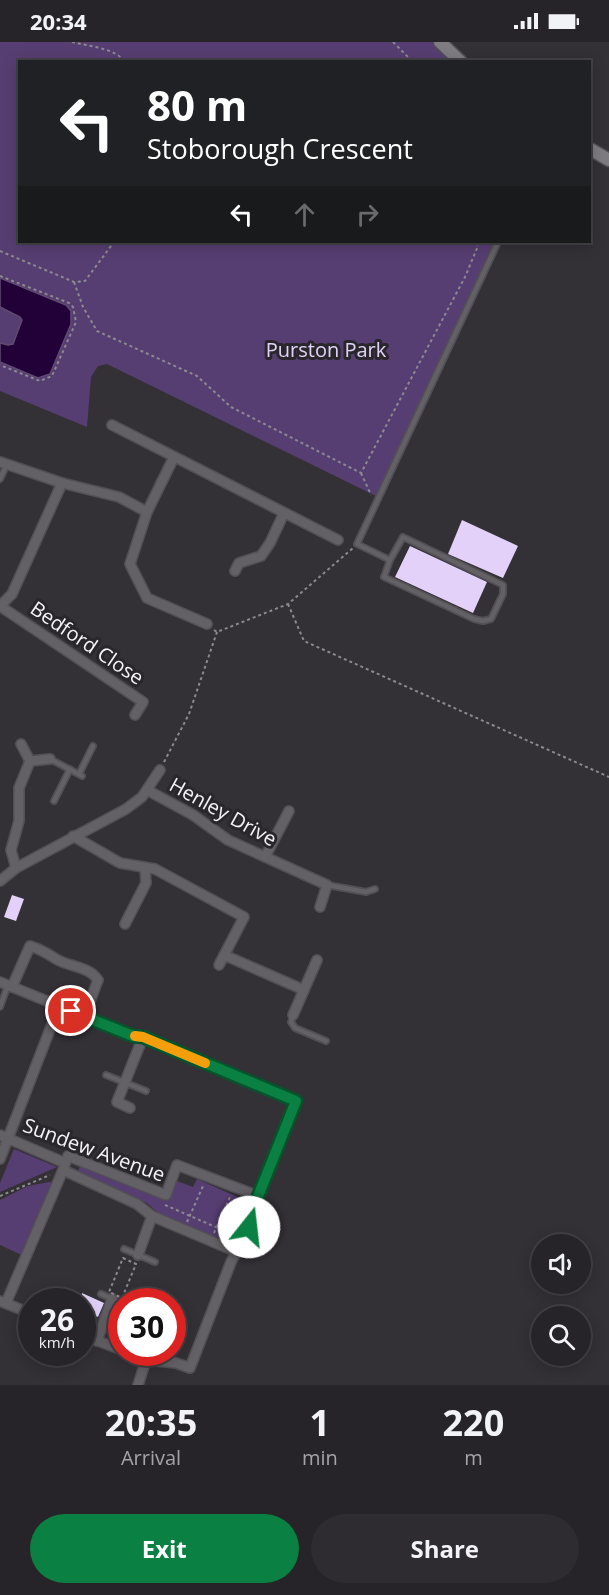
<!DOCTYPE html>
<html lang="en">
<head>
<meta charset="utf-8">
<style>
  :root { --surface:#262428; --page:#2e2c30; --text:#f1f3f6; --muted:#a4a4a8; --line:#424145; --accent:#0b8043 }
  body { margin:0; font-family:"Open Sans",sans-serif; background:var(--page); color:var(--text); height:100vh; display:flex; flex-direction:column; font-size:22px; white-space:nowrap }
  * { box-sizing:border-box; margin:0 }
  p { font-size:20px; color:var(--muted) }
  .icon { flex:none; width:33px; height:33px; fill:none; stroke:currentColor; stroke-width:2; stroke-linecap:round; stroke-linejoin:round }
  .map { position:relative; height:1343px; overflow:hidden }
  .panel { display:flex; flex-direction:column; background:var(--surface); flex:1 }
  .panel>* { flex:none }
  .guide { position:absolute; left:18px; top:18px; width:573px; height:183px; border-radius:0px; box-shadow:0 3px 15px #0003,0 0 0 2px var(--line); background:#202124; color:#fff; overflow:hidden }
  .tools { position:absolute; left:531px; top:1192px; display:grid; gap:12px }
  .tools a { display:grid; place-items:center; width:60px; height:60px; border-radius:50%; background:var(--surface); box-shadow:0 3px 15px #0003,0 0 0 2px var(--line); font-size:30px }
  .speed { position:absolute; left:18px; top:1246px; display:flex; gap:12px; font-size:30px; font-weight:700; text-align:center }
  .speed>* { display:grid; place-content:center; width:78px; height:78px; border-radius:50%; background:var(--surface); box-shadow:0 3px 15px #0003,0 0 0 2px var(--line); line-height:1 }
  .speed small { font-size:15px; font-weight:400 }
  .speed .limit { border:9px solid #d22; background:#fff; color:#111 }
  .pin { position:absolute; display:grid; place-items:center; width:51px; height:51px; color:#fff; margin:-26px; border:3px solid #fff; border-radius:50%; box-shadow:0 2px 6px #0007 }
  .me { position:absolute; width:66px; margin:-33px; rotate:16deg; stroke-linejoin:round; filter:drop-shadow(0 0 4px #0008) }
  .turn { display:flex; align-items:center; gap:21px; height:126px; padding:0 30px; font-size:27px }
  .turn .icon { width:78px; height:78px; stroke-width:2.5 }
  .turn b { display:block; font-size:42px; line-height:51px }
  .lanes { display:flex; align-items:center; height:57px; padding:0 30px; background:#0003; justify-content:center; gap:30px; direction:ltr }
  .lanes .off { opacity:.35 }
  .eta { display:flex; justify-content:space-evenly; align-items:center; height:102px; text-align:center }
  .eta b { font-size:36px; font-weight:700; line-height:42px }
  .button { display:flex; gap:12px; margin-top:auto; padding:12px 30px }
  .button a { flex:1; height:69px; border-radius:36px; background:var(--accent); color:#fff; font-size:24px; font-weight:700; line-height:69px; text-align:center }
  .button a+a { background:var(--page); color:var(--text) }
  .status { display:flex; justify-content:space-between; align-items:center; height:42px; padding:0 30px; background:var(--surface); direction:ltr }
  .status svg { height:16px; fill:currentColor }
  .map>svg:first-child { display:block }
  .green { fill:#573e72 }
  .water { fill:#210138; stroke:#614a72; stroke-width:1.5 }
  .building { fill:#e3d1fa }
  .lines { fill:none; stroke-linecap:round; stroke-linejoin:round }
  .service-casing { stroke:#524f55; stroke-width:8 }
  .minor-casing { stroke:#524f55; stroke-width:12 }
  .secondary-casing { stroke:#524f55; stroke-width:15 }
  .path { stroke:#8c898f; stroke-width:2; stroke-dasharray:3 3; stroke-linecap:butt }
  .service { stroke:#636165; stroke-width:4.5 }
  .minor { stroke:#636165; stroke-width:9 }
  .secondary { stroke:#7e7c81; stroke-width:12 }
  .route-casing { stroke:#07532c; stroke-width:15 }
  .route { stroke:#0b8043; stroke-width:10 }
  .slow { stroke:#f59e0b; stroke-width:10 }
  .labels { text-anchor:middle; stroke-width:6; stroke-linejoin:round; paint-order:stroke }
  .park-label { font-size:20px; fill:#e2d2f6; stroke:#29262c }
  .street-label { font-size:20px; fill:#f5f3f8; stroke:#29262c }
</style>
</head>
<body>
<div class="status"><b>20:34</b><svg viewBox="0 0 49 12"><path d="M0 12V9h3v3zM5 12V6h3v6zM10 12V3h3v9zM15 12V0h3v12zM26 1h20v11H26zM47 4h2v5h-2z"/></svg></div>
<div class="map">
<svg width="609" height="1343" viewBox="0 0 609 1343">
  <rect width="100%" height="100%" fill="#333036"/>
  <g class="green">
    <path d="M0 0H440L461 19 20 20V200H498L378 455 107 322 98 324 91 335 87 385 0 349Z"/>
    <path d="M14 1107 57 1125 0 1150V1141Z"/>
    <path d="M81 1122 169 1158 177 1139 193 1145 197 1137 244 1158 236 1199 227 1200 164 1176 147 1161 77 1131Z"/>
    <path d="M49 1140 57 1142 26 1215 0 1203V1158L28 1144Z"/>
  </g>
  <path class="water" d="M0 236 66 263 71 269V282L50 332 38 336 0 320V301L8 303 13 302 22 278 20 275 0 265Z"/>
  <g class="building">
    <path d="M462 478 518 504 503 536 448 512Z"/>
    <path d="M410 504 487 540 473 571 395 535Z"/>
    <path d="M12 853 24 857 16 879 4 875Z"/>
    <path d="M82 1251 104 1261 98 1275 82 1269Z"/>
  </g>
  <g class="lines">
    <defs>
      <g id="service">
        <path d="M0 437 7 422"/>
        <path d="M403 495 503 543V552L491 577 483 579 474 577 384 535 390 518Z"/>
        <path d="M390 518 357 502 498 200"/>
        <path d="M50 717 82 734"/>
        <path d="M79 732 93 704"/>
        <path d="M54 759 70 727"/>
        <path d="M327 843 366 850 375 847"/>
        <path d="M0 965 8 943"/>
        <path d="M293 973 291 980 295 986 326 999"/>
        <path d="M106 1033 146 1049"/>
        <path d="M124 1207 155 1220"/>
        <path d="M101 1252 122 1261"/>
      </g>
      <g id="minor">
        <path d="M112 383 338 498"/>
        <path d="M174 415 147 470 130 522 147 556 207 582"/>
        <path d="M0 420 62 441 119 455 147 470"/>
        <path d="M235 529 239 521 261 514 270 501 284 471"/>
        <path d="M0 564 143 660 135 673"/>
        <path d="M0 564 12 552 62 441"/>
        <path d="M21 702 30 719 50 717"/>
        <path d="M147 748 193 773 228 798 327 843 320 865"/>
        <path d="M73 794 120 821 155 827 244 875 219 923"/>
        <path d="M265 815 289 769"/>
        <path d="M16 826 11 808 19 779V746L30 719"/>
        <path d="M0 839 16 826 126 767 142 755 160 728"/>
        <path d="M125 882 146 841 145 826"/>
        <path d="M224 913 304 948"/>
        <path d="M0 940 133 994 143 995 296 1059 253 1167 249 1185 231 1220 190 1326 176 1321 146 1318 128 1311"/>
        <path d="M12 945 30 904C40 907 47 911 56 917 69 925 89 924 98 938L84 975"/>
        <path d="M293 973 317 918"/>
        <path d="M130 1066 117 1060 143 995"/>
        <path d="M0 1093 65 1121"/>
        <path d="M0 1117 59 964"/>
        <path d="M237 1210 152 1174 137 1162 63 1128 68 1114 166 1153 177 1123 258 1154"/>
        <path d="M138 1213 152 1174"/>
        <path d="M0 1259 32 1272"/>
        <path d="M6 1261 63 1128"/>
        <path d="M82 1293 122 1308"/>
        <path d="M97 1299 112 1257"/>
        <path d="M138 1343 146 1318"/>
      </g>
      <g id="secondary">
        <path d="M440 0 461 20"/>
        <path d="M590 107 609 118"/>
      </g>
    </defs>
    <use href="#service" class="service-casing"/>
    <use href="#minor" class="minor-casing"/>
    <use href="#secondary" class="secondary-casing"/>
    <g class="path">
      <path d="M72 0C87 4 116 6 125 20"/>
      <path d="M393 0 413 20"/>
      <path d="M0 209 74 240 85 239 114 200"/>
      <path d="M0 234 69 261 73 265 76 280 52 334 40 339 0 323"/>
      <path d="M74 240 83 265 97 289 197 334 231 365 361 431 465 235 478 204 477 200"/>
      <path d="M361 431 371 453"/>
      <path d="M288 562 304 599 609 735"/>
      <path d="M214 588 217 590 288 562 353 506"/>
      <path d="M164 720 189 672 217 590"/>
      <path d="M0 1154 50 1133"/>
      <path d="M165 1163 234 1193"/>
      <path d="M187 1180 203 1144"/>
      <path d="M214 1191 230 1155"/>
      <path d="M123 1216 136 1222 122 1256 109 1250Z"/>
    </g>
    <use href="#service" class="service"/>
    <use href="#minor" class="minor"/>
    <use href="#secondary" class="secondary"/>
  </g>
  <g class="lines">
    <defs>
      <path id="route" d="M71 969 133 994 143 995 296 1059 253 1167 249 1185"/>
    </defs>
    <use href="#route" class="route-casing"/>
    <use href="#route" class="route"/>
    <path class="slow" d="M135 994 143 995 205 1021"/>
  </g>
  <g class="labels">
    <g class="park-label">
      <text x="326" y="315">Purston Park</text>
    </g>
    <g class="street-label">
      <text transform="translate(87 601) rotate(34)" y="7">Bedford Close</text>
      <text transform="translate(223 770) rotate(29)" y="7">Henley Drive</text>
      <text transform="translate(94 1108) rotate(20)" y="7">Sundew Avenue</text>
    </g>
  </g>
</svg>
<div class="tools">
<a><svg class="icon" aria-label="sound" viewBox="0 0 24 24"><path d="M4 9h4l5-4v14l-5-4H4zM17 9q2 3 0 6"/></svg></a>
<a><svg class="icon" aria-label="search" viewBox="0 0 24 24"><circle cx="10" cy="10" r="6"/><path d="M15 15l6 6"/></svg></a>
</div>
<div class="speed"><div>26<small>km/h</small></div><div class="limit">30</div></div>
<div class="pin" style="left:71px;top:969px;background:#d93025"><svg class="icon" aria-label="arrive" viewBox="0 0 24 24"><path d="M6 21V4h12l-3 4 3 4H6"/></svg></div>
<svg class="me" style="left:249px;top:1185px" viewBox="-20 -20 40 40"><circle r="19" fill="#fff"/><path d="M0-13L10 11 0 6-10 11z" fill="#0b8043"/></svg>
<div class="guide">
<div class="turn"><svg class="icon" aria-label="left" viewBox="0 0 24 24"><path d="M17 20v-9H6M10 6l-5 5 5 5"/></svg><div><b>80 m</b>Stoborough Crescent</div></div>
<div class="lanes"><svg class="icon" aria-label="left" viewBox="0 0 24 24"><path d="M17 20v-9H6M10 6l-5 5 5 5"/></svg><svg class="icon off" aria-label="ahead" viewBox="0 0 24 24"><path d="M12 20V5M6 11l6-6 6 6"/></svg><svg class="icon off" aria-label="right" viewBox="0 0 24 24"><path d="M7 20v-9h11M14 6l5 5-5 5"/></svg></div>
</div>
</div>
<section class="panel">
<div class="eta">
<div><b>20:35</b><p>Arrival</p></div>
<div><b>1</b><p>min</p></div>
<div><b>220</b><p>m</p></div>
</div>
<div class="button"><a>Exit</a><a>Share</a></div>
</section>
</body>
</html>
